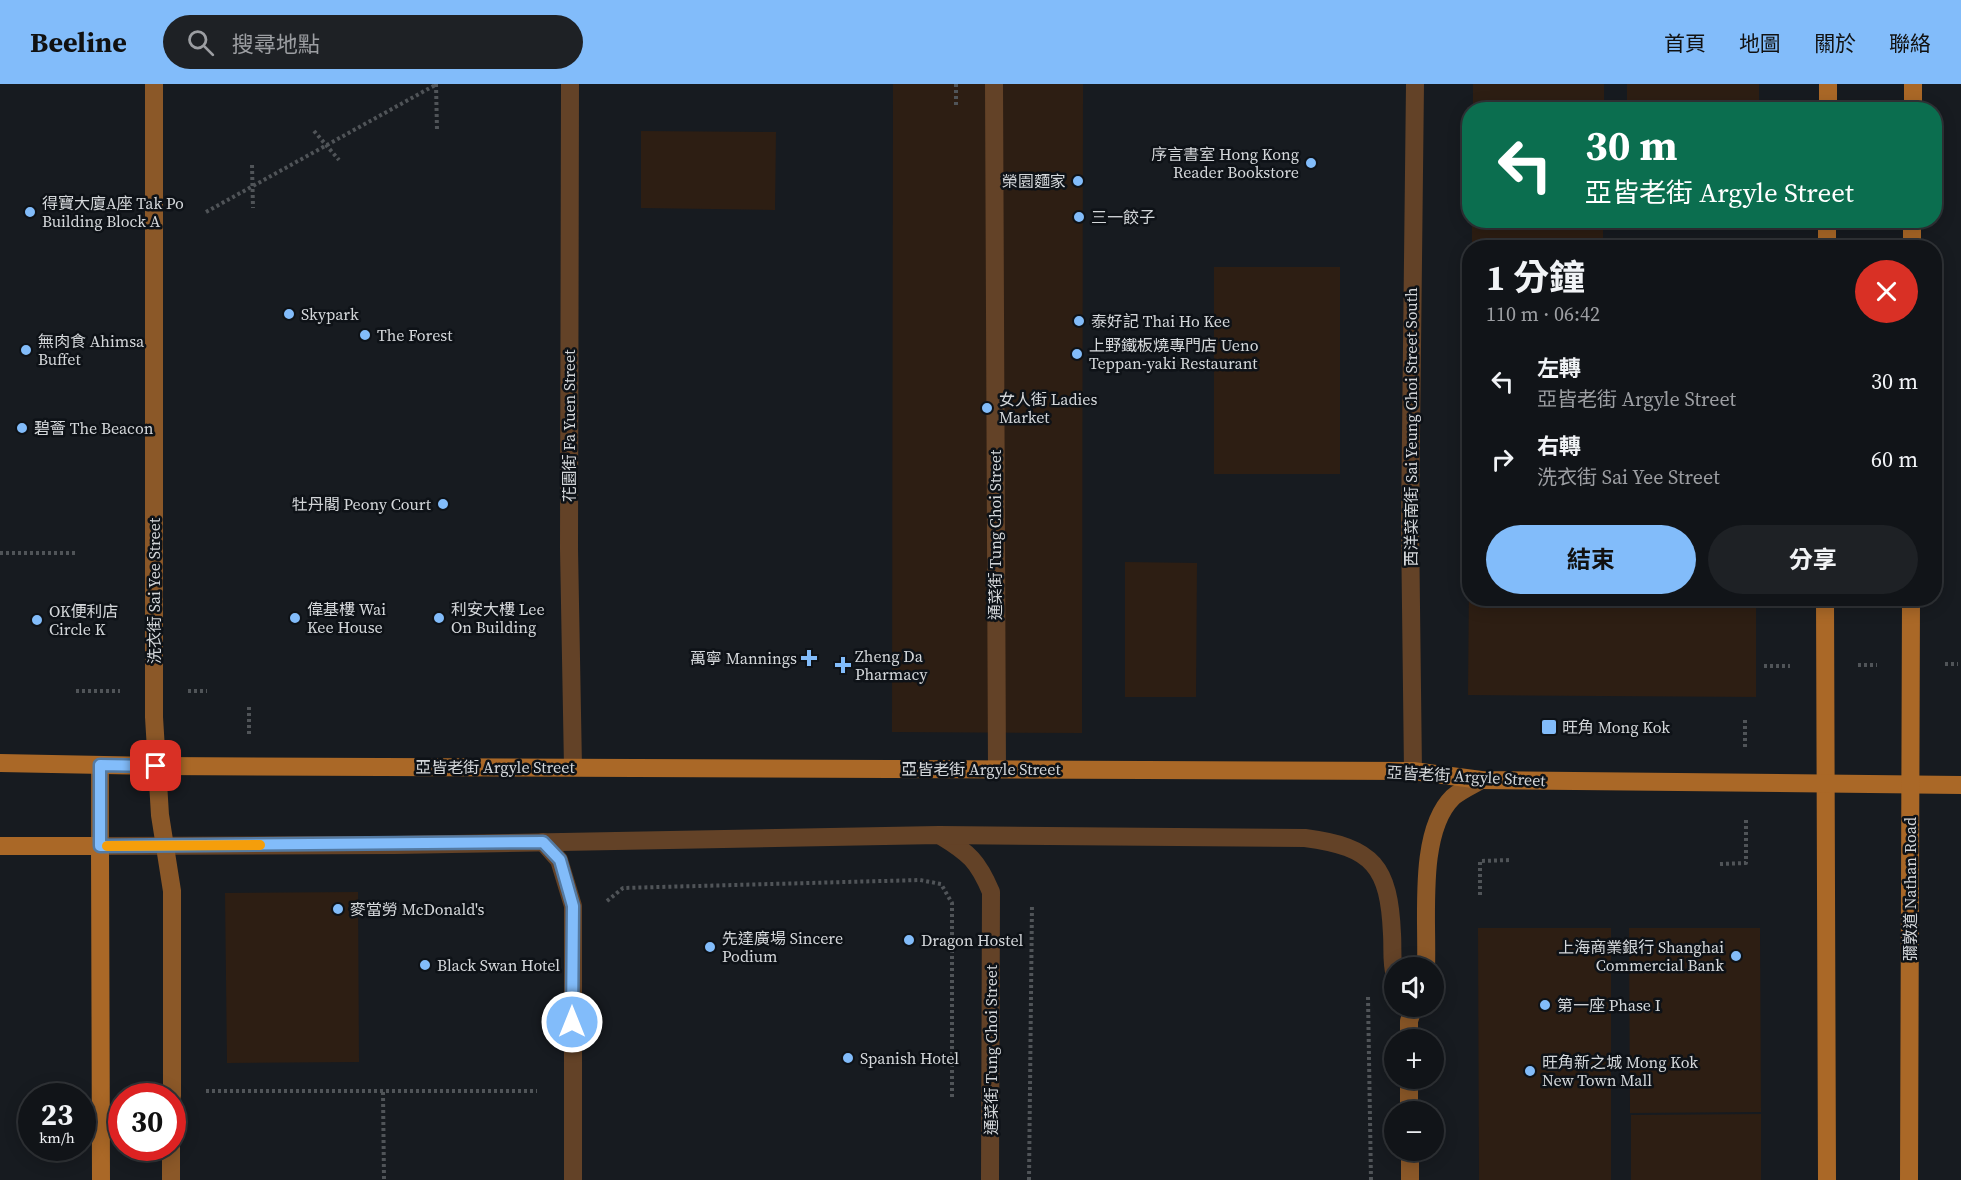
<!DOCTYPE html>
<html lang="zh-TW">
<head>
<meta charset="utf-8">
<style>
  :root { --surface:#111418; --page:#1e2125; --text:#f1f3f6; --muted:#9c9ea2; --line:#303337; --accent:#82bcfa }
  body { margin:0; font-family:"Source Serif 4","Noto Sans TC",serif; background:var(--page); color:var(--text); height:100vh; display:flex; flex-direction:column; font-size:22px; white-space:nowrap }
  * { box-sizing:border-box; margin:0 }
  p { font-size:20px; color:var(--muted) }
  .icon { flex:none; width:33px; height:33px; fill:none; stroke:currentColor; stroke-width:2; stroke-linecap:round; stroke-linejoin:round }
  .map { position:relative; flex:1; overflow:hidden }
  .drawer { position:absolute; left:1462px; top:156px; width:480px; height:366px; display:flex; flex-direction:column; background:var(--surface); border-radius:24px; box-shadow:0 3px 15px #0003,0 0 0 2px var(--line) }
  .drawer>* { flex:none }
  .top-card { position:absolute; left:1462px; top:18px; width:480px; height:126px; border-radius:24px; box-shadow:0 3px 15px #0003,0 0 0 2px var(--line); background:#0b6e4f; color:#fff; overflow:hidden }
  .controls { position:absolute; left:1384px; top:873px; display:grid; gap:12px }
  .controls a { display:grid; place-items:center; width:60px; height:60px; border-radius:50%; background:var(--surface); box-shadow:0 3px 15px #0003,0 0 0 2px var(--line); font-size:30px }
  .speed { position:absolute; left:18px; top:999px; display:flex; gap:12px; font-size:30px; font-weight:700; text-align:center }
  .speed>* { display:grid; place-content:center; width:78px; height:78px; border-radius:50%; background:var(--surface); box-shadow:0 3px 15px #0003,0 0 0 2px var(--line); line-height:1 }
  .speed small { font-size:15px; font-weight:400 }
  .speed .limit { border:9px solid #d22; background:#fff; color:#111 }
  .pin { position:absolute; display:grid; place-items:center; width:51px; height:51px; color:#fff; margin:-26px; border-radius:12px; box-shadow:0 3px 9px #0006 }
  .me { position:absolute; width:66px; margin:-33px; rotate:0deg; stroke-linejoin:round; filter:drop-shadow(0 0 4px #0008) }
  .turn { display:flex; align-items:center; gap:21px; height:126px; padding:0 24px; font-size:27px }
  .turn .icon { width:78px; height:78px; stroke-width:2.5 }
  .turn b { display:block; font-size:42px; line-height:51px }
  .round { display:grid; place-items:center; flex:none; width:63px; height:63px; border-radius:32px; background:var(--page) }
  .head { display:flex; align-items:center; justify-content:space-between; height:102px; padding:0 24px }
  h1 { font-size:36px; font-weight:700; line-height:45px }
  .primary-button { display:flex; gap:12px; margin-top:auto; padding:12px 24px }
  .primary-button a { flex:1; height:69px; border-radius:36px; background:var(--accent); color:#111; font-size:24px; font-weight:700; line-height:69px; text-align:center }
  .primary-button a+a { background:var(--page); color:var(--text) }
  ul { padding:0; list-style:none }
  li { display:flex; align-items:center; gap:18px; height:78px; padding:0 24px }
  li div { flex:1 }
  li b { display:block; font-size:22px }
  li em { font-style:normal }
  header { display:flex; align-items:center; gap:36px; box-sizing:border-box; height:84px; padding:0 30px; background:var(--accent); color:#111 }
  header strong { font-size:28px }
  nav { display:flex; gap:33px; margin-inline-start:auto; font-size:21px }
  .search { width:420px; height:54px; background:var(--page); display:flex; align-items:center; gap:15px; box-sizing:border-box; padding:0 21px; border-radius:33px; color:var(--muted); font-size:22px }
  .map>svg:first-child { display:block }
  .commercial { fill:#2d1e13 }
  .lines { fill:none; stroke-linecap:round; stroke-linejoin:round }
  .path { stroke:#505458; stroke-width:4; stroke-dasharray:3 3; stroke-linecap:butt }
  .street { stroke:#634227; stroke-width:18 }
  .secondary { stroke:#8b5828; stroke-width:18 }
  .primary { stroke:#aa6827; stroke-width:18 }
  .path-bridge { stroke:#505458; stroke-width:4; stroke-dasharray:3 3; stroke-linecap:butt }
  .route-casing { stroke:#547aa2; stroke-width:15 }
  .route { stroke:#82bcfa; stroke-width:10 }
  .slow { stroke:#f59e0b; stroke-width:10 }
  .poi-dot { fill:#82bcfa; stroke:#0e1217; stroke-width:2 }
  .labels { text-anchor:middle; stroke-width:5; stroke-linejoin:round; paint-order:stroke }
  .poi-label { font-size:16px; fill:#d4d7da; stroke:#0e1217; text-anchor:start }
  .street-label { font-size:16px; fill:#d4d7da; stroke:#0e1217 }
</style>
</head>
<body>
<header>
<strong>Beeline</strong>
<div class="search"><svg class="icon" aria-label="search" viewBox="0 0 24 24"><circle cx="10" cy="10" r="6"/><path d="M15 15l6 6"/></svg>搜尋地點</div>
<nav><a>首頁</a><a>地圖</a><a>關於</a><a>聯絡</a></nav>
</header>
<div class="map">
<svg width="1961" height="1096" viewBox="0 0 1961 1096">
  <rect width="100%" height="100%" fill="#171b20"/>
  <g class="commercial">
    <path d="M893 0H1083L1082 649 892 648Z"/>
    <rect x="1473" y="0" width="131" height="25"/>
    <rect x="1627" y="0" width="132" height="25"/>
    <path d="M641 47 776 48 775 126 641 124Z"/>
    <rect x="1472" y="137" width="131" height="26"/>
    <rect x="1214" y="183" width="126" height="207"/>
    <path d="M1125 478 1197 479 1196 613H1125Z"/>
    <path d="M1469 498 1470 514 1756 515V613L1468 611Z"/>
    <path d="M358 808 359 978 227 979 225 809Z"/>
    <path d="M1478 844H1611V1096H1479Z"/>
    <path d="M1629 844H1760L1761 1028 1630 1029Z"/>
    <path d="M1761 1030V1096H1631V1031Z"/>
  </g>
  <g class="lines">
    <g class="path">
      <path d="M436 0 437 46"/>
      <path d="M956 0V23"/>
      <path d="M206 128 437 0"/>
      <path d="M0 469H75"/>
      <path d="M1945 580H1958"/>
      <path d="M1858 581H1877"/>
      <path d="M1764 582H1790"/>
      <path d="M76 607H120"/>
      <path d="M188 607H207"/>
      <path d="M1745 636V665"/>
      <path d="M249 650V623"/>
      <path d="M1720 780 1746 779V733"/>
      <path d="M1480 811V777L1510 776"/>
      <path d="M607 817 623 804 920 796 941 800 952 819V1014"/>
      <path d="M1368 913 1371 1096"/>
      <path d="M206 1007H537"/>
      <path d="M383 1008 384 1096"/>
      <path d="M1029 1096 1032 820"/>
    </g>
    <g class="street">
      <path d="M570 0 569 465 573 683"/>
      <path d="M994 0 997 686"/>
      <path d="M1413 687 1410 440 1415 0"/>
      <path d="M941 752C969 769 978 777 991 808L990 1096"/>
      <path d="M543 758 559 776 573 822V1096"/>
      <path d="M100 762 395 761 939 751 1305 754C1374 763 1389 783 1392 850 1393 864 1391 879 1395 892"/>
    </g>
    <g class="secondary">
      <path d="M154 0V633L160 731 172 807V1012"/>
      <path d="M100 681V762"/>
      <path d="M1426 884C1428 836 1417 748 1453 713 1461 706 1473 701 1481 696"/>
      <path d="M1409 956V937L1414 922"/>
      <path d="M1409 994V1028"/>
      <path d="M1410 1066V1096"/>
      <path d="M171 1096V1064"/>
    </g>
    <g class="primary">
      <path d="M1828 26V0"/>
      <path d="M1913 26V0"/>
      <path d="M1827 164V136"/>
      <path d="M1912 164V136"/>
      <path d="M1825 514 1827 1096"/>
      <path d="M0 679 156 682 1413 687 1481 696 1961 701"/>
      <path d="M0 762H100L101 1096"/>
      <path d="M1909 1096 1911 514"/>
    </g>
    <g class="path-bridge">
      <path d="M314 47 339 76"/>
      <path d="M252 81 253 124"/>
    </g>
  </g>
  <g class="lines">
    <defs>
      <path id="route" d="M156 682 100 681V762L543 758 560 776 573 822 572 938"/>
    </defs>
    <use href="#route" class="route-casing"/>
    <use href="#route" class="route"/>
    <path class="slow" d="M107 762 260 761"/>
  </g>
  <g class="poi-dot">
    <circle cx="1311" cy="79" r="6"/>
    <circle cx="1078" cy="97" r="6"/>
    <circle cx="30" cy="128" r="6"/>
    <circle cx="1079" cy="133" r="6"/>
    <circle cx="289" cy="230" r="6"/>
    <circle cx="1079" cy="237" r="6"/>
    <circle cx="365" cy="251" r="6"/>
    <circle cx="26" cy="266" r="6"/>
    <circle cx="1077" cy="270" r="6"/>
    <circle cx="987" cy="324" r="6"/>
    <circle cx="22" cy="344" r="6"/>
    <circle cx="443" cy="420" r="6"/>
    <circle cx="295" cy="534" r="6"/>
    <circle cx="439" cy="534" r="6"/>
    <circle cx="37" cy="536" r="6"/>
    <path d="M806 565h6v6h6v6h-6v6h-6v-6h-6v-6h6z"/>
    <path d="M840 572h6v6h6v6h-6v6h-6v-6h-6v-6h6z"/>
    <rect x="1541" y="635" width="16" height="16" rx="3"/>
    <circle cx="338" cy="825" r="6"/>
    <circle cx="909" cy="856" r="6"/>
    <circle cx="710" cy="863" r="6"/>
    <circle cx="1736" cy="872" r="6"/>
    <circle cx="425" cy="881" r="6"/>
    <circle cx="1545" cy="921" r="6"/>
    <circle cx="848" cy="974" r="6"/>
    <circle cx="1530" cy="987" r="6"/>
  </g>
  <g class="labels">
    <g class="poi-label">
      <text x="1299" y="76" text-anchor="end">序言書室 Hong Kong<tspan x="1299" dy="18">Reader Bookstore</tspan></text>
      <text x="1066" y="103" text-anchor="end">榮園麵家</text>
      <text x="42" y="125">得寶大廈A座 Tak Po<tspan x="42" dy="18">Building Block A</tspan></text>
      <text x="1091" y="139">三一餃子</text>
      <text x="301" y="236">Skypark</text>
      <text x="1091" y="243">泰好記 Thai Ho Kee</text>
      <text x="377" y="257">The Forest</text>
      <text x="38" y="263">無肉食 Ahimsa<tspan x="38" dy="18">Buffet</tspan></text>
      <text x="1089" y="267">上野鐵板燒專門店 Ueno<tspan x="1089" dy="18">Teppan-yaki Restaurant</tspan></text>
      <text x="999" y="321">女人街 Ladies<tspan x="999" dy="18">Market</tspan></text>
      <text x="34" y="350">碧薈 The Beacon</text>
      <text x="431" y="426" text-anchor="end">牡丹閣 Peony Court</text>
      <text x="307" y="531">偉基樓 Wai<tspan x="307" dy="18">Kee House</tspan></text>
      <text x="451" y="531">利安大樓 Lee<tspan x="451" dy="18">On Building</tspan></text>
      <text x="49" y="533">OK便利店<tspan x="49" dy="18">Circle K</tspan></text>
      <text x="855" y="578">Zheng Da<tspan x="855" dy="18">Pharmacy</tspan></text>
      <text x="797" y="580" text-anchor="end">萬寧 Mannings</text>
      <text x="1562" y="649">旺角 Mong Kok</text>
      <text x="350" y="831">麥當勞 McDonald's</text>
      <text x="722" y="860">先達廣場 Sincere<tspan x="722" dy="18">Podium</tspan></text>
      <text x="921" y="862">Dragon Hostel</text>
      <text x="1724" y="869" text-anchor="end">上海商業銀行 Shanghai<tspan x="1724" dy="18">Commercial Bank</tspan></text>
      <text x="437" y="887">Black Swan Hotel</text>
      <text x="1557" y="927">第一座 Phase I</text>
      <text x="860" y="980">Spanish Hotel</text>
      <text x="1542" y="984">旺角新之城 Mong Kok<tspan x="1542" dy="18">New Town Mall</tspan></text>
    </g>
    <g class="street-label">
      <text transform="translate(569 342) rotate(-90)" y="6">花園街 Fa Yuen Street</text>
      <text transform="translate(1411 343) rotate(-90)" y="6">西洋菜南街 Sai Yeung Choi Street South</text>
      <text transform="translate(995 451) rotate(-90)" y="6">通菜街 Tung Choi Street</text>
      <text transform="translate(154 507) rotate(-90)" y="6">洗衣街 Sai Yee Street</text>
      <text x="495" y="689">亞皆老街 Argyle Street</text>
      <text x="981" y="691">亞皆老街 Argyle Street</text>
      <text transform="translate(1466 692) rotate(3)" y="6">亞皆老街 Argyle Street</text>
      <text transform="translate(1910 805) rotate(-90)" y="6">彌敦道 Nathan Road</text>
      <text transform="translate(991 966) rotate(-90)" y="6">通菜街 Tung Choi Street</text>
    </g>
  </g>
</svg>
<div class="controls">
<a><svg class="icon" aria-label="sound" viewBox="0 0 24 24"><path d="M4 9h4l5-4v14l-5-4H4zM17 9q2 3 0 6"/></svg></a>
<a>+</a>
<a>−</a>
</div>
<div class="speed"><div>23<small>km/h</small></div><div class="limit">30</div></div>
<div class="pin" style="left:156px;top:682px;background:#d93025"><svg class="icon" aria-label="arrive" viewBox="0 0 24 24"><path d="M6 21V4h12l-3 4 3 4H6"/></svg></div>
<svg class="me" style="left:572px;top:938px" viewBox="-20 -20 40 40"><circle r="17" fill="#82bcfa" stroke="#fff" stroke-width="3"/><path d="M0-11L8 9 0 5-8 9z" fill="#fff"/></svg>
<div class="top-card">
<div class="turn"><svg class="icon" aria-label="left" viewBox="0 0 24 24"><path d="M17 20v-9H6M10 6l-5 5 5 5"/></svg><div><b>30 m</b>亞皆老街 Argyle Street</div></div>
</div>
<section class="drawer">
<div class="head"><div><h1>1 分鐘</h1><p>110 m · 06:42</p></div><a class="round" style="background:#d93025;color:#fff"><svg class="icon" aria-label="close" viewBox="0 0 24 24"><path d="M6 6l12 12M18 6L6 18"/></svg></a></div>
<ul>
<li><svg class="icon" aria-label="left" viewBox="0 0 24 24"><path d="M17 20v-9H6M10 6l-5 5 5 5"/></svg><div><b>左轉</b><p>亞皆老街 Argyle Street</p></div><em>30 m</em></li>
<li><svg class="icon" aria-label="right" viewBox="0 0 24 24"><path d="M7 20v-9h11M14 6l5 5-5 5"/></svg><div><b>右轉</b><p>洗衣街 Sai Yee Street</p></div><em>60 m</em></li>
</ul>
<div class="primary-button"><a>結束</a><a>分享</a></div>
</section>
</div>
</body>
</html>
